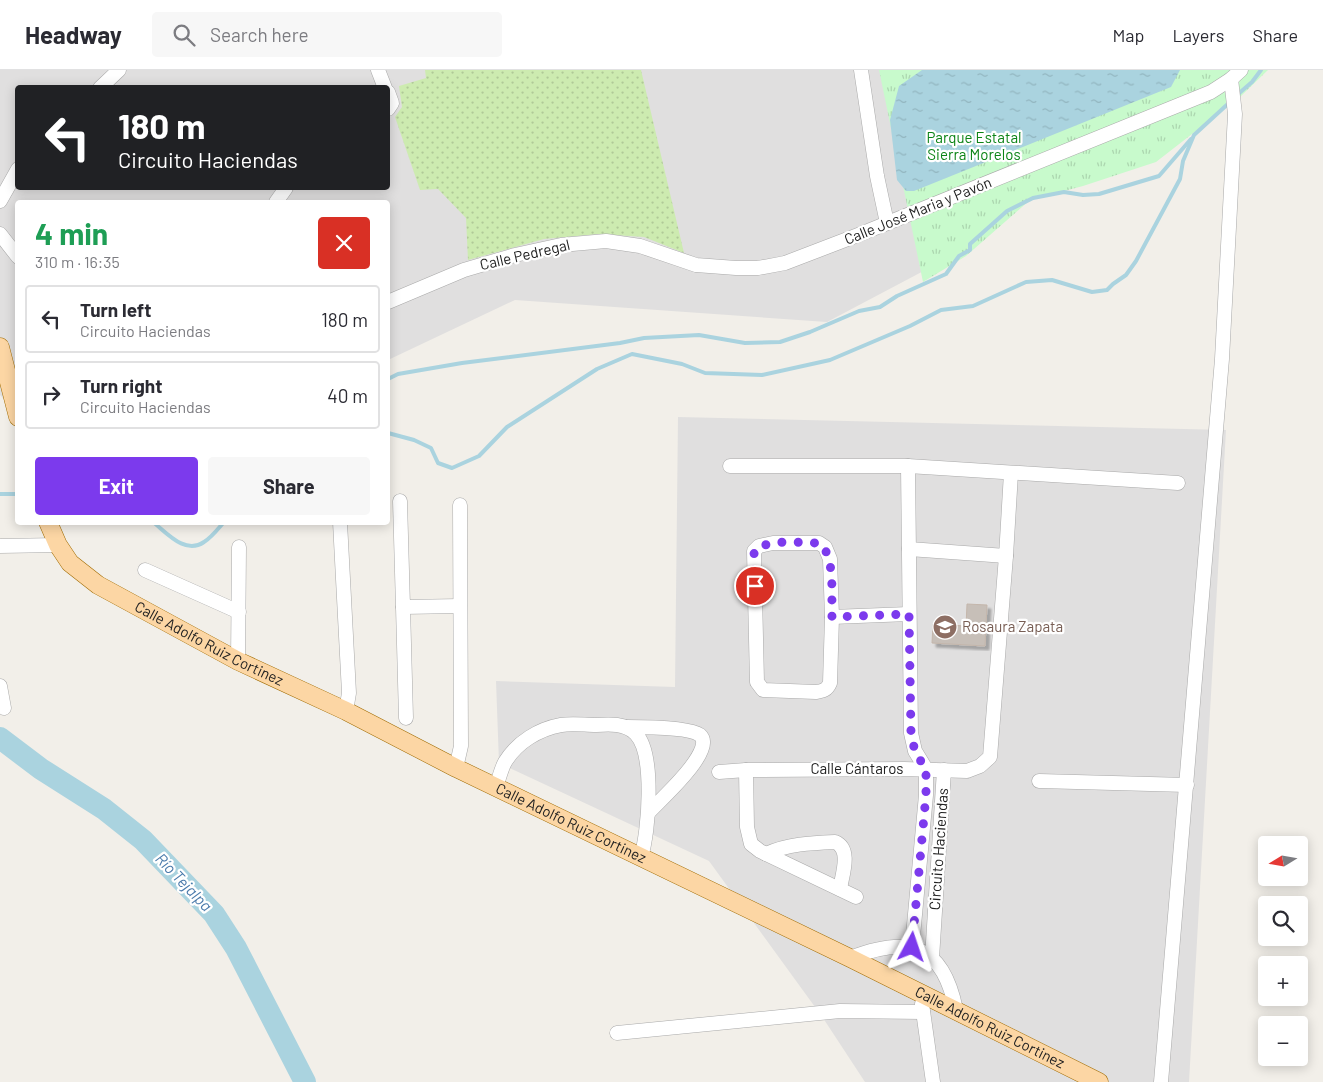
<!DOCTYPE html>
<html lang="en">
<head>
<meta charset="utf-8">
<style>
  :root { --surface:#fff; --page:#f7f7f7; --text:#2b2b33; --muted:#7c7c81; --line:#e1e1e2; --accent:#7c3aed }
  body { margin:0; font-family:Barlow,sans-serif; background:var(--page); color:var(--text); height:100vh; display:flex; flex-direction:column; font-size:19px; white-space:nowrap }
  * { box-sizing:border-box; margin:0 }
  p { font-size:16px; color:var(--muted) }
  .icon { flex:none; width:28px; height:28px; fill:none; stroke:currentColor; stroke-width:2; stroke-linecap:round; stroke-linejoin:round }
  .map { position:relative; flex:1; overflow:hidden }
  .panel { position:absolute; left:15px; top:130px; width:375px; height:325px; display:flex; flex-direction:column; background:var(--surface); border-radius:5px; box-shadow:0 2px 12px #0003 }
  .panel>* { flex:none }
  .hud { position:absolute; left:15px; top:15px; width:375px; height:105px; border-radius:5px; box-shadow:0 2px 12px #0003; background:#202124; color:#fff; overflow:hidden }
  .needle { width:32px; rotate:259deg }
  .fabs { position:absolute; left:1258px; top:766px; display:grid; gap:10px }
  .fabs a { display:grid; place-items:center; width:50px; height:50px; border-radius:5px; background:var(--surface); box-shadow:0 2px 12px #0003; font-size:25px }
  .pin { position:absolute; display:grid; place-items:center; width:42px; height:42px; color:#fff; margin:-21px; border:2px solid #fff; border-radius:50%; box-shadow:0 1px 5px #0007 }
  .me { position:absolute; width:55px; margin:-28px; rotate:5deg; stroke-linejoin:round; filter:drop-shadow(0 0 4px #0008) }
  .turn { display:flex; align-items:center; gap:18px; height:105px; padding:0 20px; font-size:22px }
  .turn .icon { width:65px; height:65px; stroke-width:2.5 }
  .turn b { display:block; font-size:35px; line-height:42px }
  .round { display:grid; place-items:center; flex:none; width:52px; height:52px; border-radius:5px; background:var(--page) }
  .head { display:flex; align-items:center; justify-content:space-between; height:85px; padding:0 20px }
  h1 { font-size:30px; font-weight:700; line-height:38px; color:#1e9e55 }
  .button { display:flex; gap:10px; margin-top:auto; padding:10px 20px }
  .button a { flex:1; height:58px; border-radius:5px; background:var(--accent); color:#fff; font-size:20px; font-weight:700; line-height:58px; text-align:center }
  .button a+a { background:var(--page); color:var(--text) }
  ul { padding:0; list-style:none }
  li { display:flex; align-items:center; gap:15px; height:68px; margin:0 10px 8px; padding:0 10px; border:2px solid var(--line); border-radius:5px }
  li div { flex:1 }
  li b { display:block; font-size:19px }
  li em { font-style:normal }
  header { display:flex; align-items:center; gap:30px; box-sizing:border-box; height:70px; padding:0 25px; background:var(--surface); border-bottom:1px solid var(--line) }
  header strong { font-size:24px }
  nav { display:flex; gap:28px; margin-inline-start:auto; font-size:18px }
  .search { width:350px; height:45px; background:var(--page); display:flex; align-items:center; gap:12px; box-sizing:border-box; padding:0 18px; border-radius:5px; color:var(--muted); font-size:19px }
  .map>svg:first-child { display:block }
  .residential { fill:#e0dfdf; fill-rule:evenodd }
  .grass { fill:url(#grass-dots) }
  .park { fill:url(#park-tufts) }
  .water { fill:url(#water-ripples) }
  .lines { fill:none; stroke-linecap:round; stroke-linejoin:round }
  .stream { stroke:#aad3df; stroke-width:4 }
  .river { stroke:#aad3df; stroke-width:22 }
  .building { fill:#c7bfb8; stroke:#c4b6ab; filter:url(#shadow) }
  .minor-casing { stroke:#a9a9a9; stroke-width:15 }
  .major-casing { stroke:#a06b00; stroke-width:19 }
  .minor { stroke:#fff; stroke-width:14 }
  .major { stroke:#fcd6a4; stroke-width:18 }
  .route { stroke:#7c3aed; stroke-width:9; stroke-dasharray:0 16.2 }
  .labels { text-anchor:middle; stroke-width:4.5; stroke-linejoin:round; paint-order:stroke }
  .park-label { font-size:15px; fill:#0c8416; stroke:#fff }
  .street-label { font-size:15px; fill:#222; stroke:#fff }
  .education-label { font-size:15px; fill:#785e54; stroke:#fff; text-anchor:start }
  .water-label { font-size:16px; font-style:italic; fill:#4a7aab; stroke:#fff }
</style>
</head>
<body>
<header>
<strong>Headway</strong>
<div class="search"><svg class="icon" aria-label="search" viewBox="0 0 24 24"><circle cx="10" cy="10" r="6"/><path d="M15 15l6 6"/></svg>Search here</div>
<nav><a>Map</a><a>Layers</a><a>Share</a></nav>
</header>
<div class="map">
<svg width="1323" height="1012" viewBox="0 0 1323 1012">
  <defs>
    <pattern id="grass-dots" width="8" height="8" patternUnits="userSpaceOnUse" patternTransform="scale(1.25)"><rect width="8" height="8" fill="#cdebb0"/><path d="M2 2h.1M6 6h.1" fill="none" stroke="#b0c997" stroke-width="1.8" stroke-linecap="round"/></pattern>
    <pattern id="park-tufts" width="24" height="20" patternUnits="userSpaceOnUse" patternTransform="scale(1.25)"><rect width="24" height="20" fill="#c8facc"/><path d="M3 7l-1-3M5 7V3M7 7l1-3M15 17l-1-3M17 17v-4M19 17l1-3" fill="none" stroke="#acd6af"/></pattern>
    <pattern id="water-ripples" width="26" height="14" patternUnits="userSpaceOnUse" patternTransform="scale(1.25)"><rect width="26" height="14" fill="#aad3df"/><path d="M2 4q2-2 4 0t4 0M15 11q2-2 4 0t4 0" fill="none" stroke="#92b5bf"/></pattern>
    <filter id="shadow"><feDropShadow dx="4" dy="4" stdDeviation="1" flood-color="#0004"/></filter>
  </defs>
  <rect width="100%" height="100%" fill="#f2efe9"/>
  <g class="residential">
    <path d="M0 0H915L933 196 827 252 515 230 388 290V132H18L17 343 0 325ZM18 18H388V118H18Z"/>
    <path d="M678 347 1226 360 1189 1012H865L823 948 709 791 499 693 496 611 675 617Z"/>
  </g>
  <path class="grass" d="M425 0H641L684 183 644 167 599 164 544 169 468 190 466 148 438 119 420 120 395 47 402 37 399 16 426 8Z"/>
  <path class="park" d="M879 0H1268L1241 26 1156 92 1083 116 1030 130 966 186 923 212Z"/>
  <path class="water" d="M922 0H1180L1171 17 914 121H906L897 110 890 50 899 16Z"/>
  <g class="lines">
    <g class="stream">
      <path d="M1237 25 1252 12 1261 0"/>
      <path d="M388 309 398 304 462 293 620 273 644 268 699 265 745 273 780 272 810 262 859 241 880 237 897 226 946 204 959 186 970 180V174L1007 141 1033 128 1064 122 1083 125 1099 124 1159 106 1191 69"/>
      <path d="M388 363 414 370 431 378 438 393 452 398 479 386 507 357 597 299 632 284 682 294 705 303 762 305 830 290 910 256 941 240 973 236 1026 212 1052 210 1092 222 1107 220 1113 214 1126 205 1136 191 1180 109 1183 91 1194 65 1230 32"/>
      <path d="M0 424H18"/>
      <path d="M153 452C167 463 185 485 204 472 211 468 218 459 224 452"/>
    </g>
    <path class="river" d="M0 668 41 699 104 739 143 770 214 844 236 878 305 1012"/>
  </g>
  <path class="building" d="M967 534 987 535 985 576 932 573 933 554 966 556Z"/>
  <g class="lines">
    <defs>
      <g id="minor">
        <path d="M378 0 385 18"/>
        <path d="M861 0 877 106 887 153"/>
        <path d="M100 18 119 0"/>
        <path d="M388 22 392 33 388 39"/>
        <path d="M0 131 18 99"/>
        <path d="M276 132 286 118"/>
        <path d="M0 164 18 187"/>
        <path d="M388 232 464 200 515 185 561 175 606 171 640 176 696 195 736 198H758L785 193 858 165 1211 22 1231 9 1241 0"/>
        <path d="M730 396H908L1178 413"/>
        <path d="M908 396 911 663 915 681 926 699V725L912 877"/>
        <path d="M400 431 403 537 460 536"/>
        <path d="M340 452 349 623 346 641"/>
        <path d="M773 473H819L825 477 830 489 832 547 830 613C827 620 823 621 816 622L763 620 757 612 754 481 759 476Z"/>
        <path d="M0 476 58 475"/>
        <path d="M909 479 1006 486"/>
        <path d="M145 500 239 542"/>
        <path d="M403 537 406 648"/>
        <path d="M832 547 909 544"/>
        <path d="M238 591 239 477"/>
        <path d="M0 616 4 638"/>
        <path d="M627 657C641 657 689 657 700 665 717 680 659 731 649 742"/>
        <path d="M456 698 461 676 460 435"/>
        <path d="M746 700 747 757 751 774 760 781 856 827"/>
        <path d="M719 702 746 700 904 699 967 701 980 696 990 687 1006 486 1011 403"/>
        <path d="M1039 711 1187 715"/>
        <path d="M496 717C499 709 501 699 505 692 517 672 539 659 561 655 572 653 585 655 596 655 609 654 626 653 636 664 655 684 649 761 641 787"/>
        <path d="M766 784C787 774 811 773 835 772 852 779 842 805 840 819"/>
        <path d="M850 888C909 865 943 874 956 940"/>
        <path d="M932 888 944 700"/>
        <path d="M922 934 933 1012"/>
        <path d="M617 963 840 941 923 942"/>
        <path d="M1161 1012 1222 289 1235 44 1231 9"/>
      </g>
      <g id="major">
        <path d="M0 277 18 347"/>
        <path id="s1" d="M48 452 58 475 70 493 98 515 238 591 346 641 456 698 850 888 1099 1012"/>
      </g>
    </defs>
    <use href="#minor" class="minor-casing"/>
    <use href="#major" class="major-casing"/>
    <use href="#minor" class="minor"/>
    <use href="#major" class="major"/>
  </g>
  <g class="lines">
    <path class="route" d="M755 516 754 481C768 468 801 473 819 473 836 485 831 527 832 547L909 544 911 663 915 682 926 699V725L912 877"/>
  </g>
  <defs>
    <symbol id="school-disc" viewBox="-11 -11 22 22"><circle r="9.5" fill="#8d6e63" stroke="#fff"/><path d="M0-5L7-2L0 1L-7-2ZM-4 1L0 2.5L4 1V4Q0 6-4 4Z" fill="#fff"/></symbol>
  </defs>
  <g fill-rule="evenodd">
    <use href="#school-disc" x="931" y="543" width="28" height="28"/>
  </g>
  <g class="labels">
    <g class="park-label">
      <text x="974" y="73">Parque Estatal<tspan x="974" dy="17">Sierra Morelos</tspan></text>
    </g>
    <g class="street-label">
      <text transform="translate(918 141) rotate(-22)" y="5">Calle José Maria y Pavón</text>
      <text transform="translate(525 185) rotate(-13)" y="5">Calle Pedregal</text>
      <text dy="5" stroke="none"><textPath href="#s1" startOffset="208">Calle Adolfo Ruiz Cortinez</textPath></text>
      <text x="857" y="704">Calle Cántaros</text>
      <text dy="5" stroke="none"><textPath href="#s1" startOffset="612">Calle Adolfo Ruiz Cortinez</textPath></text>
      <text transform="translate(939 779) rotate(-86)" y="5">Circuito Haciendas</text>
      <text dy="5" stroke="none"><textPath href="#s1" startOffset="1078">Calle Adolfo Ruiz Cortinez</textPath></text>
    </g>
    <g class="education-label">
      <text x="962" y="562">Rosaura Zapata</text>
    </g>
    <g class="water-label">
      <text transform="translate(184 812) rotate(46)" y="6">Río Tejalpa</text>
    </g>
  </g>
</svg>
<div class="fabs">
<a><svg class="needle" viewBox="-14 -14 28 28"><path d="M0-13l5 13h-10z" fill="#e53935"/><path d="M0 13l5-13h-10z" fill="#7c7c81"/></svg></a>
<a><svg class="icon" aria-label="search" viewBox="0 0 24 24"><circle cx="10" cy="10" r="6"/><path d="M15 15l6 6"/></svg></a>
<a>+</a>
<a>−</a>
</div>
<div class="pin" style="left:755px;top:516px;background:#d93025"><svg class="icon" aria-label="arrive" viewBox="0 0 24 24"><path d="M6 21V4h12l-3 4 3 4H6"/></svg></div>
<svg class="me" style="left:912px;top:877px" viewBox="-20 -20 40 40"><path d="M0-17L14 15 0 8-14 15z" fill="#7c3aed" stroke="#fff" stroke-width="4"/></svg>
<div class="hud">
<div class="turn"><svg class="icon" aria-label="left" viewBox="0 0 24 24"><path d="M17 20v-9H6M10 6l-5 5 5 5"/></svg><div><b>180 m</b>Circuito Haciendas</div></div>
</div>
<section class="panel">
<div class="head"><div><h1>4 min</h1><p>310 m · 16:35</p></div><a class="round" style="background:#d93025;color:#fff"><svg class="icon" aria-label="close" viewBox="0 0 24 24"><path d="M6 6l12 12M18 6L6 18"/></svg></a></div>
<ul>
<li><svg class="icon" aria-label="left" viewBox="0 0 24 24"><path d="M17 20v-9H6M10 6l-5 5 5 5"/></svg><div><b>Turn left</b><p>Circuito Haciendas</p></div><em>180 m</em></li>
<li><svg class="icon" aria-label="right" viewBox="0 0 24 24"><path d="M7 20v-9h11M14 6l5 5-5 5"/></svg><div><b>Turn right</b><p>Circuito Haciendas</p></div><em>40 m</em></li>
</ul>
<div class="button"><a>Exit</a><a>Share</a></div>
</section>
</div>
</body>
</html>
